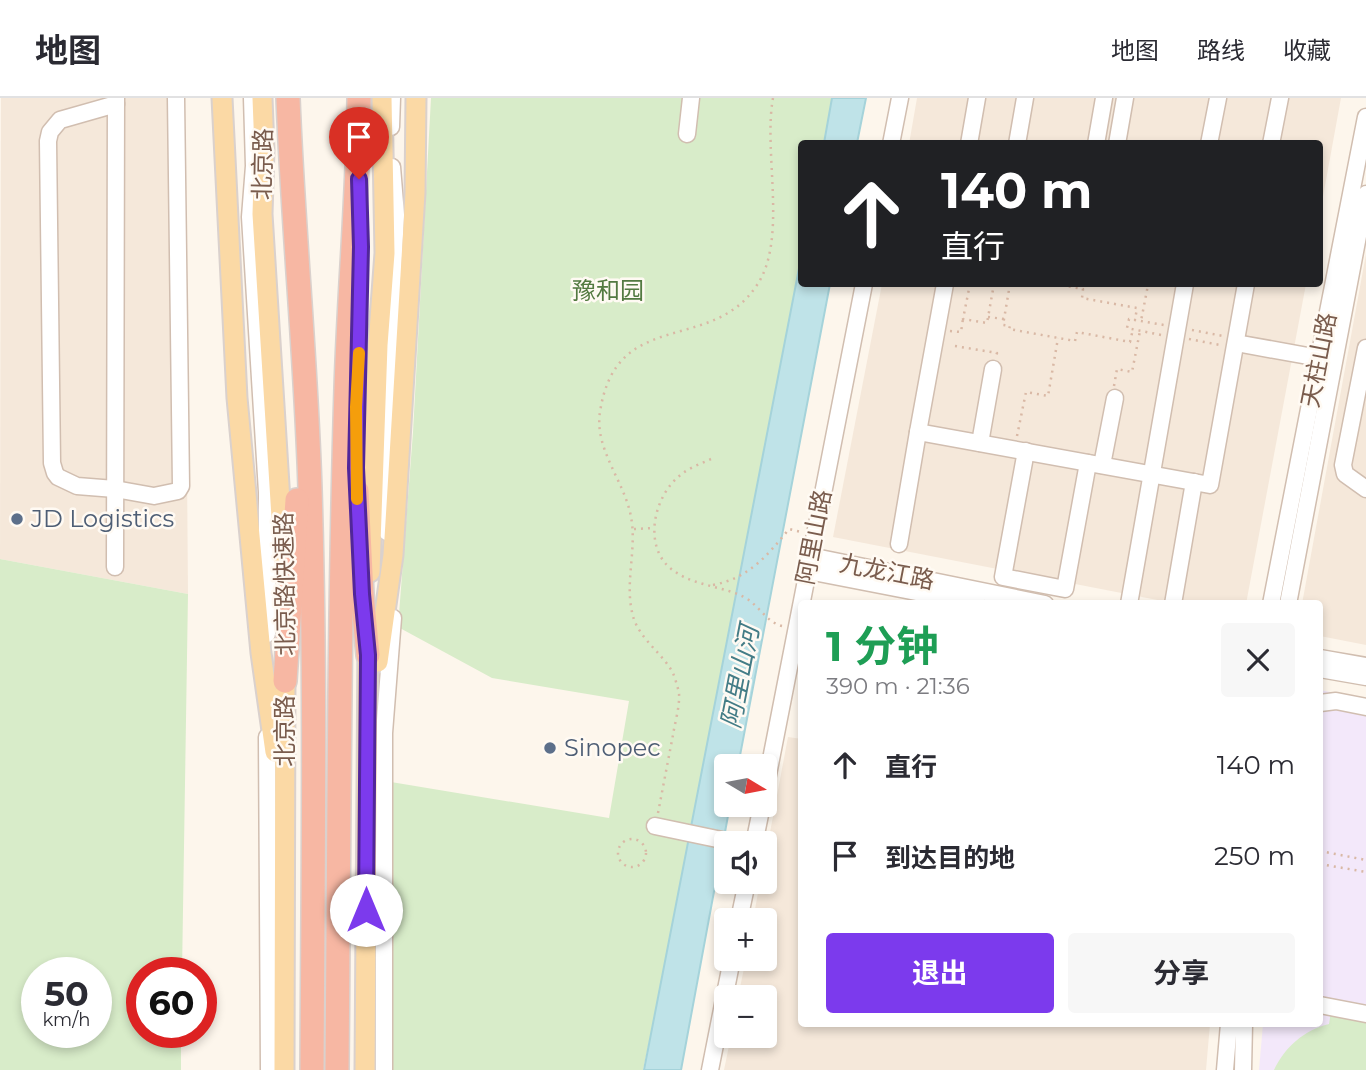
<!DOCTYPE html>
<html lang="zh">
<head>
<meta charset="utf-8">
<style>
  :root { --surface:#fff; --page:#f7f7f7; --text:#2b2b33; --muted:#7c7c81; --line:#e1e1e2; --accent:#7c3aed }
  body { margin:0; font-family:Montserrat,"Noto Sans SC",sans-serif; background:var(--page); color:var(--text); height:100vh; display:flex; flex-direction:column; font-size:26px; white-space:nowrap }
  * { box-sizing:border-box; margin:0 }
  p { font-size:23px; color:var(--muted) }
  .icon { flex:none; width:38px; height:38px; fill:none; stroke:currentColor; stroke-width:2; stroke-linecap:round; stroke-linejoin:round }
  .map { position:relative; flex:1; overflow:hidden }
  .side { position:absolute; left:798px; top:502px; width:525px; height:427px; display:flex; flex-direction:column; background:var(--surface); border-radius:7px; box-shadow:0 4px 10px #0003 }
  .side>* { flex:none }
  .top-card { position:absolute; left:798px; top:42px; width:525px; height:147px; border-radius:7px; box-shadow:0 4px 10px #0003; background:#202124; color:#fff; overflow:hidden }
  .needle { width:46px; rotate:100deg }
  .buttons { position:absolute; left:714px; top:656px; display:grid; gap:14px }
  .buttons a { display:grid; place-items:center; width:63px; height:63px; border-radius:7px; background:var(--surface); box-shadow:0 4px 10px #0003; font-size:35px }
  .speed { position:absolute; left:21px; top:859px; display:flex; gap:14px; font-size:35px; font-weight:700; text-align:center }
  .speed>* { display:grid; place-content:center; width:91px; height:91px; border-radius:50%; background:var(--surface); box-shadow:0 4px 10px #0003; line-height:1 }
  .speed small { font-size:18px; font-weight:400 }
  .speed .limit { border:10px solid #d22; background:#fff; color:#111 }
  .pin { position:absolute; display:grid; place-items:center; width:60px; height:60px; color:#fff; margin:-72px -30px; border-radius:50% 50% 50% 0; rotate:-45deg; box-shadow:0 0 7px #0007 }
  .pin .icon { rotate:45deg }
  .me { position:absolute; width:77px; margin:-38px; rotate:0deg; stroke-linejoin:round; filter:drop-shadow(0 0 5px #0008) }
  .turn { display:flex; align-items:center; gap:24px; height:147px; padding:0 28px; font-size:32px }
  .turn .icon { width:91px; height:91px; stroke-width:2.5 }
  .turn b { display:block; font-size:49px; line-height:60px }
  .round { display:grid; place-items:center; flex:none; width:74px; height:74px; border-radius:7px; background:var(--page) }
  .head { display:flex; align-items:center; justify-content:space-between; height:119px; padding:0 28px }
  h1 { font-size:42px; font-weight:700; line-height:52px; color:#1e9e55 }
  .button { display:flex; gap:14px; margin-top:auto; padding:14px 28px }
  .button a { flex:1; height:80px; border-radius:7px; background:var(--accent); color:#fff; font-size:28px; font-weight:700; line-height:80px; text-align:center }
  .button a+a { background:var(--page); color:var(--text) }
  ul { padding:0; list-style:none }
  li { display:flex; align-items:center; gap:21px; height:91px; padding:0 28px }
  li div { flex:1 }
  li b { display:block; font-size:26px }
  li em { font-style:normal }
  header { display:flex; align-items:center; gap:42px; box-sizing:border-box; height:98px; padding:0 35px; background:var(--surface); border-bottom:2px solid var(--line) }
  header strong { font-size:33px }
  nav { display:flex; gap:38px; margin-inline-start:auto; font-size:24px }
  .map>svg:first-child { display:block }
  .residential { fill:#f5e8da }
  .education { fill:#f3e8fa }
  .green { fill:#d8ecc9; fill-rule:evenodd }
  .water { fill:#bfe3e8; stroke:#a5d3da; stroke-width:2 }
  .lines { fill:none; stroke-linecap:round; stroke-linejoin:round }
  .minor-casing { stroke:#d1beb0; stroke-width:19 }
  .major-casing { stroke:#dad1cd; stroke-width:23 }
  .highway-casing { stroke:#dad1cd; stroke-width:26 }
  .path { stroke:#d9b8a5; stroke-width:2.5; stroke-dasharray:2 5; stroke-linecap:butt }
  .minor { stroke:#fff; stroke-width:16 }
  .major { stroke:#fbd9a5; stroke-width:19 }
  .highway { stroke:#f7b7a3; stroke-width:23 }
  .route-casing { stroke:#51269a; stroke-width:18 }
  .route { stroke:#7c3aed; stroke-width:12 }
  .slow { stroke:#f59e0b; stroke-width:12 }
  .service-dot { fill:#5c6f8a; stroke:#fffaf3; stroke-width:2.5 }
  .labels { text-anchor:middle; stroke-width:5; stroke-linejoin:round; paint-order:stroke }
  .street-label { font-size:24px; fill:#7a5c4d; stroke:#fffaf3 }
  .park-label { font-size:24px; fill:#537a41; stroke:#fffaf3 }
  .service-label { font-size:24px; fill:#4e5e75; stroke:#fffaf3; text-anchor:start }
  .water-label { font-size:26px; font-style:italic; fill:#437c86; stroke:#fffaf3 }
</style>
</head>
<body>
<header>
<strong>地图</strong>
<nav><a>地图</a><a>路线</a><a>收藏</a></nav>
</header>
<div class="map">
<svg width="1366" height="972" viewBox="0 0 1366 972">
  <rect width="100%" height="100%" fill="#fdf6ec"/>
  <g class="residential">
    <path d="M1 0H184L188 496 0 461Z"/>
    <path d="M917 0H1341L1320 115V46H909Z"/>
    <path d="M1366 156V547L1320 538V506H1302Z"/>
    <path d="M882 186H1306L1246 506H1178L833 439Z"/>
    <path d="M788 639 802 641V926H1210L1206 972H724L731 938H765V900L738 899 746 861H765V822H753L760 784H765V761Z"/>
  </g>
  <path class="education" d="M1320 592 1366 601V972H1259L1263 926H1320Z"/>
  <g class="green">
    <path d="M431 0H834L826 45 802 46 801 179 685 775 643 972H391V684L609 720 629 603 492 580 398 529 413 334Z"/>
    <path d="M0 461 188 496 182 875H142V934L181 935V972H0ZM37 875H96V934H37Z"/>
    <path d="M1331 913 1366 920V972H1274C1285 949 1304 932 1329 926Z"/>
  </g>
  <g class="water">
    <path d="M832 0H866L857 45H824Z"/>
    <path d="M801 160 802 186H830L738 668H726V707H730L681 972H644Z"/>
  </g>
  <g class="lines">
    <defs>
      <g id="minor">
        <path d="M252 0 254 68 250 119 267 394V536"/>
        <path d="M116 6 60 22 50 34 48 43 52 365 55 375 58 379 77 388 115 391 154 398 178 393 181 388 176 0"/>
        <path d="M391 29 392 0"/>
        <path d="M687 36 691 0"/>
        <path d="M891 46 900 0"/>
        <path d="M969 46 977 0"/>
        <path d="M1017 46 1025 0"/>
        <path d="M1096 46 1104 0"/>
        <path d="M1117 46 1125 0"/>
        <path d="M1209 46 1218 0"/>
        <path d="M1271 46 1280 0"/>
        <path d="M945 186 918 334 1210 387 1246 186"/>
        <path d="M1236 245 1319 260"/>
        <path d="M1366 250 1343 367 1345 376 1366 391"/>
        <path d="M980 345 993 271"/>
        <path d="M1026 353 1003 479 1065 491 1088 365"/>
        <path d="M1102 367 1115 300"/>
        <path d="M387 434 384 360 396 117 392 69"/>
        <path d="M899 446 918 334"/>
        <path d="M810 458 1045 506"/>
        <path d="M115 469 116 0"/>
        <path d="M808 473 978 506"/>
        <path d="M1129 506 1185 186"/>
        <path d="M1173 506 1194 384"/>
        <path d="M1271 506 1366 19"/>
        <path d="M1288 506 1366 96"/>
        <path d="M1320 560 1366 568"/>
        <path d="M1320 571 1366 579"/>
        <path d="M1320 605 1336 603 1366 609"/>
        <path d="M267 639 269 972"/>
        <path d="M765 692 864 186"/>
        <path d="M655 728 741 746"/>
        <path d="M754 746 762 707"/>
        <path d="M739 822 747 784"/>
        <path d="M1320 907 1366 916"/>
        <path d="M384 972V635L393 520"/>
        <path d="M710 972 732 861"/>
        <path d="M1225 972 1229 926"/>
        <path d="M1243 972 1244 926"/>
      </g>
      <g id="major">
        <path d="M222 0 237 300 261 555 275 654"/>
        <path d="M262 0 264 52 262 116 284 467"/>
        <path d="M370 474 378 247 385 155 382 0"/>
        <path d="M378 564 393 457 415 95 416 0"/>
        <path d="M284 972 285 571"/>
        <path d="M365 972 368 543"/>
      </g>
      <g id="highway">
        <path d="M288 0C293 130 306 260 310 391 316 584 313 778 312 972"/>
        <path d="M357 393 362 496 368 557"/>
        <path d="M285 583 297 402"/>
        <path d="M337 972C339 745 339 517 346 290 349 193 358 97 359 0"/>
      </g>
    </defs>
    <use href="#minor" class="minor-casing"/>
    <use href="#major" class="major-casing"/>
    <use href="#highway" class="highway-casing"/>
    <g class="path">
      <path d="M970 186 963 221 987 225 994 186"/>
      <path d="M998 186 1010 188"/>
      <path d="M1010 186 1003 227 1010 228 1009 231 1075 243 1077 234 1130 244 1133 231"/>
      <path d="M1055 186 1083 191 1082 200 1137 210 1135 222"/>
      <path d="M1138 186 1148 187 1141 223"/>
      <path d="M988 219 1004 221"/>
      <path d="M1192 232 1223 238"/>
      <path d="M950 233 961 234 963 221"/>
      <path d="M1161 237 1127 230 1129 221 1164 227"/>
      <path d="M1189 241 1220 247"/>
      <path d="M955 248 997 255 996 258"/>
      <path d="M1114 288 1117 271 1132 274 1140 233"/>
      <path d="M1017 338 1026 294 1048 298 1058 240"/>
      <path d="M711 361C700 366 688 370 678 379 652 402 643 452 674 473 695 488 722 488 744 499 759 507 766 524 782 528"/>
      <path d="M634 431 655 430"/>
      <path d="M713 487C749 480 767 458 789 431L801 434"/>
      <path d="M658 715C663 689 668 663 673 637 675 624 680 608 679 595 678 590 675 580 673 575 661 553 637 540 632 514 625 483 637 450 631 419 625 384 594 351 600 314 616 208 711 257 757 187 788 141 763 54 773 0"/>
      <circle cx="632" cy="755" r="14"/>
      <path d="M1320 753 1366 762"/>
      <path d="M1320 766 1366 774"/>
    </g>
    <use href="#minor" class="minor"/>
    <use href="#major" class="major"/>
    <use href="#highway" class="highway"/>
  </g>
  <g class="lines">
    <defs>
      <path id="route" d="M359 81 361 149 356 370 362 496 368 557 366 812"/>
    </defs>
    <use href="#route" class="route-casing"/>
    <use href="#route" class="route"/>
    <path class="slow" d="M357 401 356 309 359 255"/>
  </g>
  <g class="service-dot">
    <circle cx="17" cy="421" r="7"/>
    <circle cx="550" cy="650" r="7"/>
  </g>
  <g class="labels">
    <g class="street-label">
      <text transform="translate(263 66) rotate(-89)" y="8">北京路</text>
      <text transform="translate(1319 262) rotate(-79)" y="8">天柱山路</text>
      <text transform="translate(814 439) rotate(-79)" y="8">阿里山路</text>
      <text transform="translate(887 474) rotate(11)" y="8">九龙江路</text>
      <text transform="translate(285 486) rotate(-91)" y="8">北京路快速路</text>
      <text transform="translate(285 633) rotate(-90)" y="8">北京路</text>
    </g>
    <g class="park-label">
      <text x="608" y="201">豫和园</text>
    </g>
    <g class="service-label">
      <text x="31" y="429">JD Logistics</text>
      <text x="564" y="658">Sinopec</text>
    </g>
    <g class="water-label">
      <text transform="translate(740 579) rotate(-79)" y="9">阿里山河</text>
    </g>
  </g>
</svg>
<div class="buttons">
<a><svg class="needle" viewBox="-14 -14 28 28"><path d="M0-13l5 13h-10z" fill="#e53935"/><path d="M0 13l5-13h-10z" fill="#7c7c81"/></svg></a>
<a><svg class="icon" aria-label="sound" viewBox="0 0 24 24"><path d="M4 9h4l5-4v14l-5-4H4zM17 9q2 3 0 6"/></svg></a>
<a>+</a>
<a>−</a>
</div>
<div class="speed"><div>50<small>km/h</small></div><div class="limit">60</div></div>
<div class="pin" style="left:359px;top:81px;background:#d93025"><svg class="icon" aria-label="arrive" viewBox="0 0 24 24"><path d="M6 21V4h12l-3 4 3 4H6"/></svg></div>
<svg class="me" style="left:366px;top:812px" viewBox="-20 -20 40 40"><circle r="19" fill="#fff"/><path d="M0-13L10 11 0 6-10 11z" fill="#7c3aed"/></svg>
<div class="top-card">
<div class="turn"><svg class="icon" aria-label="ahead" viewBox="0 0 24 24"><path d="M12 20V5M6 11l6-6 6 6"/></svg><div><b>140 m</b>直行</div></div>
</div>
<section class="side">
<div class="head"><div><h1>1 分钟</h1><p>390 m · 21:36</p></div><a class="round"><svg class="icon" aria-label="close" viewBox="0 0 24 24"><path d="M6 6l12 12M18 6L6 18"/></svg></a></div>
<ul>
<li><svg class="icon" aria-label="ahead" viewBox="0 0 24 24"><path d="M12 20V5M6 11l6-6 6 6"/></svg><div><b>直行</b></div><em>140 m</em></li>
<li><svg class="icon" aria-label="arrive" viewBox="0 0 24 24"><path d="M6 21V4h12l-3 4 3 4H6"/></svg><div><b>到达目的地</b></div><em>250 m</em></li>
</ul>
<div class="button"><a>退出</a><a>分享</a></div>
</section>
</div>
</body>
</html>
